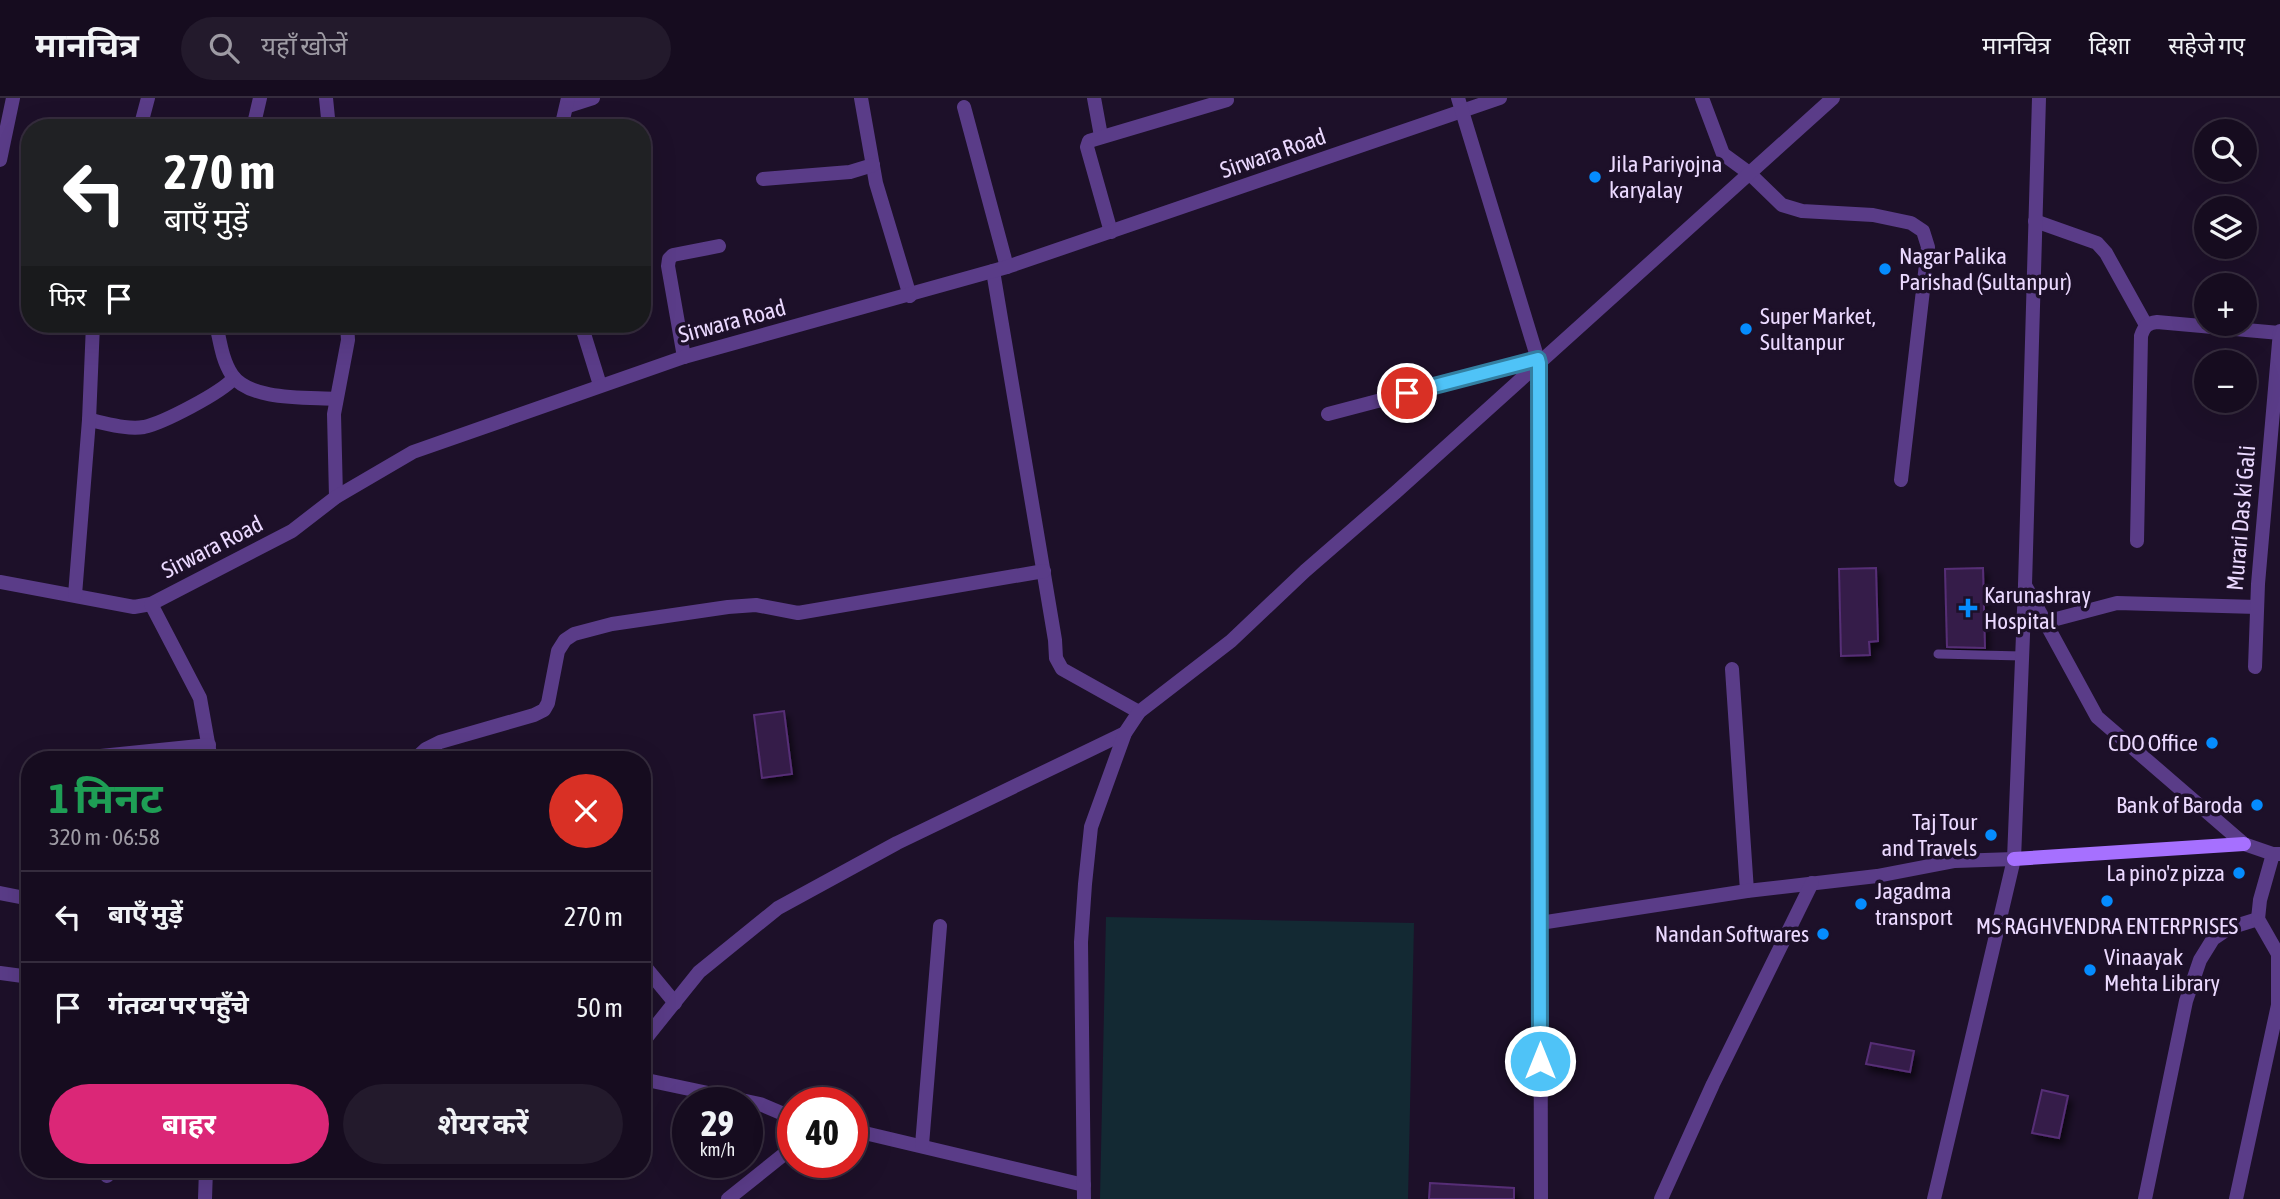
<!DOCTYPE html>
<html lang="hi">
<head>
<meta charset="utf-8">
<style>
  :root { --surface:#160c1f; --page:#231a2c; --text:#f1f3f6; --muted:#9e9ba4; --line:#352c3d; --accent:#db2777 }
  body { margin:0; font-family:"Asap Condensed","Noto Sans Devanagari",sans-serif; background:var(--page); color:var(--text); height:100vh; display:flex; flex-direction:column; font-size:26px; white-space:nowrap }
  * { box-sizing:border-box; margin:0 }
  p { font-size:23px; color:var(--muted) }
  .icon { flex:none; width:38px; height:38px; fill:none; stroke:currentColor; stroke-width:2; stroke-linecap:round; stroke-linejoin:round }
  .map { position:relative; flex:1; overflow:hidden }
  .details { position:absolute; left:21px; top:653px; width:630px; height:427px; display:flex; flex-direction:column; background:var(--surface); border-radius:28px; box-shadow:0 7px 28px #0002,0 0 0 2px var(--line) }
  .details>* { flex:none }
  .top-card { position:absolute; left:21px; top:21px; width:630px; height:214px; border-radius:28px; box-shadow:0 7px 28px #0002,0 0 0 2px var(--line); background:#202124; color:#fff; overflow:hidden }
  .tools { position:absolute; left:2194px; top:21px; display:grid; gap:14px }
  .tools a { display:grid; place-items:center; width:63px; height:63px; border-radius:50%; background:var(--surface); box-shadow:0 7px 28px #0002,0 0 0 2px var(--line); font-size:35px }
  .speed { position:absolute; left:672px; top:989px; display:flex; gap:14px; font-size:35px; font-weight:700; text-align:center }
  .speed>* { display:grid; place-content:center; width:91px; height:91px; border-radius:50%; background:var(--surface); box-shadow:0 7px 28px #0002,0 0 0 2px var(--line); line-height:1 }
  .speed small { font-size:18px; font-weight:400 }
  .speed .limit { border:10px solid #d22; background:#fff; color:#111 }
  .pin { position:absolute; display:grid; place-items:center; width:60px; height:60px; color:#fff; margin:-30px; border:4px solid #fff; border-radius:50%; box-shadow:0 2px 7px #0007 }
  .me { position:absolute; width:77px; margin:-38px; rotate:0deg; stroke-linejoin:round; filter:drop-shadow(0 0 5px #0008) }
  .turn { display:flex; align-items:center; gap:24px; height:147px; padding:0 28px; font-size:32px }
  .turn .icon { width:91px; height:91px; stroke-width:2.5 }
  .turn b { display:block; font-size:49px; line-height:60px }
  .then { display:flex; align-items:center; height:66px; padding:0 28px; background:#0003; gap:14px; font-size:26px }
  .round { display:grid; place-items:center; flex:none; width:74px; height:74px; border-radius:37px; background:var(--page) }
  .summary { display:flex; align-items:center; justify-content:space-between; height:119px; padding:0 28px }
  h1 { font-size:42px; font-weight:700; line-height:52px; color:#1e9e55 }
  .action { display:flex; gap:14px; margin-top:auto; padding:14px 28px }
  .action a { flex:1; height:80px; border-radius:42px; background:var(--accent); color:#fff; font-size:28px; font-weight:700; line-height:80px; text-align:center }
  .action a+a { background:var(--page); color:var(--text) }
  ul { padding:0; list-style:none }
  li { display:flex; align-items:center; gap:21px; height:91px; padding:0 28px; border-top:2px solid var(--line) }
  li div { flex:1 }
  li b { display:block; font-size:26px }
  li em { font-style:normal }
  header { display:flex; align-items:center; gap:42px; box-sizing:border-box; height:98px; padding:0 35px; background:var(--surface); border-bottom:2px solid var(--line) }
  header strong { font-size:33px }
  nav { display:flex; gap:38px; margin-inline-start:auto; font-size:24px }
  .search { width:490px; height:63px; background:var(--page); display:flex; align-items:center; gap:18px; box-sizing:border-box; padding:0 24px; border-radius:38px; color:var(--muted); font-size:26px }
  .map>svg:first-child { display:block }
  .green { fill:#132933 }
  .building { fill:#361c4a; stroke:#562e76; stroke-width:2; filter:url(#shadow) }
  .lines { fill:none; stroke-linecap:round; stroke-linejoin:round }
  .service { stroke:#5a3c88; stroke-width:9 }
  .minor { stroke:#5a3c88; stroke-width:14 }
  .tertiary { stroke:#5a3c88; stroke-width:14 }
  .secondary { stroke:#a670ff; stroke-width:14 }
  .route-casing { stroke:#337fa1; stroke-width:18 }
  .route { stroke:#4fc3f7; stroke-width:12 }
  .poi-dot { fill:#058cfe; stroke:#1d1029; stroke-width:2.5 }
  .labels { text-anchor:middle; stroke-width:7; stroke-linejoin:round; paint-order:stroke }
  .street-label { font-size:23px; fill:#ebd9ff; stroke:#1d1029 }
  .poi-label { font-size:23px; fill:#ebd9ff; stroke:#1d1029; text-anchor:start }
</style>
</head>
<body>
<header>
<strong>मानचित्र</strong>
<div class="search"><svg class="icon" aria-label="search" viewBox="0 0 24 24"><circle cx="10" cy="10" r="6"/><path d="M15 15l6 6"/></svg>यहाँ खोजें</div>
<nav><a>मानचित्र</a><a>दिशा</a><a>सहेजे गए</a></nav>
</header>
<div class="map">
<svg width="2280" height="1101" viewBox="0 0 2280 1101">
  <defs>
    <filter id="shadow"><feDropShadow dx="3.5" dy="6" stdDeviation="3.5" flood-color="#0009"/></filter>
  </defs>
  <rect width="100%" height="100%" fill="#1d1029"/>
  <path class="green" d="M1106 819 1414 825 1408 1101H1100Z"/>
  <g class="building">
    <path d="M1876 470 1878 543 1869 544 1870 557 1841 558 1839 471Z"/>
    <path d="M1983 470 1985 550 1947 549 1945 471Z"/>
    <path d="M784 613 792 676 762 680 754 617Z"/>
    <path d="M1871 945 1914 953 1910 974 1866 966Z"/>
    <path d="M2042 992 2068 998 2059 1040 2032 1035Z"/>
    <path d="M1430 1085 1514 1090V1101H1429Z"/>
  </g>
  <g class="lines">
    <path class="service" d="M1938 556 2022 558"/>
    <g class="minor">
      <path d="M326 0 329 30"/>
      <path d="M861 0 876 85 910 198"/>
      <path d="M1094 0 1101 38"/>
      <path d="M1702 0 1723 56 1749 75 1782 107 1802 113 1873 117 1911 125 1923 133 1928 149 1901 382"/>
      <path d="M568 8 593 0"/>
      <path d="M964 9 1007 169"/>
      <path d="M140 30 148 0"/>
      <path d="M253 30 260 0"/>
      <path d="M561 30 568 0"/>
      <path d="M0 62 13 0"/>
      <path d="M763 81 850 74 873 67"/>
      <path d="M2035 123 2097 145 2106 155 2146 227"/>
      <path d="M1111 134 1087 49 1089 43 1227 2"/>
      <path d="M993 173 1055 542 1056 560 1062 571 1139 614"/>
      <path d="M216 226C220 243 222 262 232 277 250 303 308 299 336 301"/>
      <path d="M581 226 600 287"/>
      <path d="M684 259 668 168 669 161 673 157 719 148"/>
      <path d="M1328 316 1537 261"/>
      <path d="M89 322C106 325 127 332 144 329 163 325 221 295 234 280"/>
      <path d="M336 399 334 316 348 242 347 226"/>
      <path d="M2137 443 2141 238C2144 229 2147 225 2157 224L2280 235"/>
      <path d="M0 484 134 509 151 506 292 433 336 399 413 354 684 259 1007 169 1500 0"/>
      <path d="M75 497 89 322 93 226"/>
      <path d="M151 506 200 600 211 662"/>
      <path d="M2045 524 2117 505 2257 509"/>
      <path d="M2255 569 2258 486 2280 233"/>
      <path d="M1732 571 1747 793"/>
      <path d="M81 660 209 647"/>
      <path d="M414 662 426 651 440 644 534 617 544 612 548 605 558 553 565 542 574 536 612 526 728 509 756 507 798 515 1044 473"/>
      <path d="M0 795 30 801"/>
      <path d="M1540 825 1747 793 1877 778 1955 763 2014 761"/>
      <path d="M642 865 675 905"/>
      <path d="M0 875 30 879"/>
      <path d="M642 945 699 874 778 810 897 745 1125 635"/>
      <path d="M642 981 760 1006 793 1020"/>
      <path d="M852 1032 1084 1087"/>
      <path d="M922 1047 940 828"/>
      <path d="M107 1078 108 1071"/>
      <path d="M205 1101 206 1071"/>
      <path d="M728 1101 793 1049"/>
      <path d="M1084 1101 1081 844 1085 786 1091 729 1125 635 1139 614 1231 543 1305 473 1396 394 1833 0"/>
      <path d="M1661 1101 1713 986 1812 785"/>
      <path d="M1934 1101 2014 761 2025 487"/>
      <path d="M2145 1101 2186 903 2200 862 2213 841 2229 830 2258 821"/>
      <path d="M2236 1101 2278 907V856L2258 821 2260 802 2273 756"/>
    </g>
    <g class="tertiary">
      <path d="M1458 0 1539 265 1541 1101"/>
      <path d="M2039 0 2025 487 2097 619 2244 746 2273 756H2280"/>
    </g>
    <path class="secondary" d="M2014 761 2244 746"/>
  </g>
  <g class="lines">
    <defs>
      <path id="route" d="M1407 295 1538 261 1539 265 1540 963"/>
    </defs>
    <use href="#route" class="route-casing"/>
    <use href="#route" class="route"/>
  </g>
  <g class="poi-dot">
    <circle cx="1595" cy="79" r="7"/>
    <circle cx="1885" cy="171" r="7"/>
    <circle cx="1746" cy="231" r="7"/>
    <path d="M1964.5 499.5h7v7h7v7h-7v7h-7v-7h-7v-7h7z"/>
    <circle cx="2212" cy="645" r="7"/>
    <circle cx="2257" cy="707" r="7"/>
    <circle cx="1991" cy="737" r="7"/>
    <circle cx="2239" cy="775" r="7"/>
    <circle cx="2107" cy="803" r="7"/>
    <circle cx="1861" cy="806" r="7"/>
    <circle cx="1823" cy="836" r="7"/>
    <circle cx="2090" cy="872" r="7"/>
  </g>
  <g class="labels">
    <g class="street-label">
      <text transform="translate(1273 55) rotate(-19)" y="8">Sirwara Road</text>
      <text transform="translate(732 223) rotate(-15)" y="8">Sirwara Road</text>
      <text transform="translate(2241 420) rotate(-85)" y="8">Murari Das ki Gali</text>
      <text transform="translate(212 449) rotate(-27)" y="8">Sirwara Road</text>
    </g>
    <g class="poi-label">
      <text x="1609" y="74">Jila Pariyojna<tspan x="1609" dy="26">karyalay</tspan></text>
      <text x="1899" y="166">Nagar Palika<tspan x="1899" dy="26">Parishad (Sultanpur)</tspan></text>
      <text x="1760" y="226">Super Market,<tspan x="1760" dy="26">Sultanpur</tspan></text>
      <text x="1984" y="505">Karunashray<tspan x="1984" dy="26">Hospital</tspan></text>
      <text x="2198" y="653" text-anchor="end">CDO Office</text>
      <text x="2243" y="715" text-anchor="end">Bank of Baroda</text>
      <text x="1977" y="732" text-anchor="end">Taj Tour<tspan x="1977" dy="26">and Travels</tspan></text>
      <text x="2225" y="783" text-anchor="end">La pino'z pizza</text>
      <text x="1875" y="801">Jagadma<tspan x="1875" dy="26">transport</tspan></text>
      <text x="2107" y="836" text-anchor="middle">MS RAGHVENDRA ENTERPRISES</text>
      <text x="1809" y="844" text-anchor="end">Nandan Softwares</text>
      <text x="2104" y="867">Vinaayak<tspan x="2104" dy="26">Mehta Library</tspan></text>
    </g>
  </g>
</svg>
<div class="tools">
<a><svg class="icon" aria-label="search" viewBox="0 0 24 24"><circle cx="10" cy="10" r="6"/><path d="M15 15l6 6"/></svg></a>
<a><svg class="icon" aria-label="layers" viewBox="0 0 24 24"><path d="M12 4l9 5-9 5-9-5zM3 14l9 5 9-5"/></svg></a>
<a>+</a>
<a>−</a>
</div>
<div class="speed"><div>29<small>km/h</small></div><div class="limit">40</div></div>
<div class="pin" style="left:1407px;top:295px;background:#d93025"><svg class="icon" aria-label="arrive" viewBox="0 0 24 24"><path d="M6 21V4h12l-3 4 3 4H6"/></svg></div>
<svg class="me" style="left:1540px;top:963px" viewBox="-20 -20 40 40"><circle r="17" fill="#4fc3f7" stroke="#fff" stroke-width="3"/><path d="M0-11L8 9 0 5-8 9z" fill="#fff"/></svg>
<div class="top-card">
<div class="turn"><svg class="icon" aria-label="left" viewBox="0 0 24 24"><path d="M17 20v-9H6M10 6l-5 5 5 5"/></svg><div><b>270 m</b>बाएँ मुड़ें</div></div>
<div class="then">फिर<svg class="icon" aria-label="arrive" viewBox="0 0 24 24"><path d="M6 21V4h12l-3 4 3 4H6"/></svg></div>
</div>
<section class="details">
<div class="summary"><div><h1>1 मिनट</h1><p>320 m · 06:58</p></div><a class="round" style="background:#d93025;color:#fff"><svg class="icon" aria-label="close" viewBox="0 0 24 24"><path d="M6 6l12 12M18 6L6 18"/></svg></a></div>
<ul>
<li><svg class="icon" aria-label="left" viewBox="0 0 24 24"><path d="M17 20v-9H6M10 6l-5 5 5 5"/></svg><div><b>बाएँ मुड़ें</b></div><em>270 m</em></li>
<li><svg class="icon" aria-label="arrive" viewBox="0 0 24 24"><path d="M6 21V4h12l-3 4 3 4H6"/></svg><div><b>गंतव्य पर पहुँचे</b></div><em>50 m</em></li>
</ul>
<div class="action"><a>बाहर</a><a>शेयर करें</a></div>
</section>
</div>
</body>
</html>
